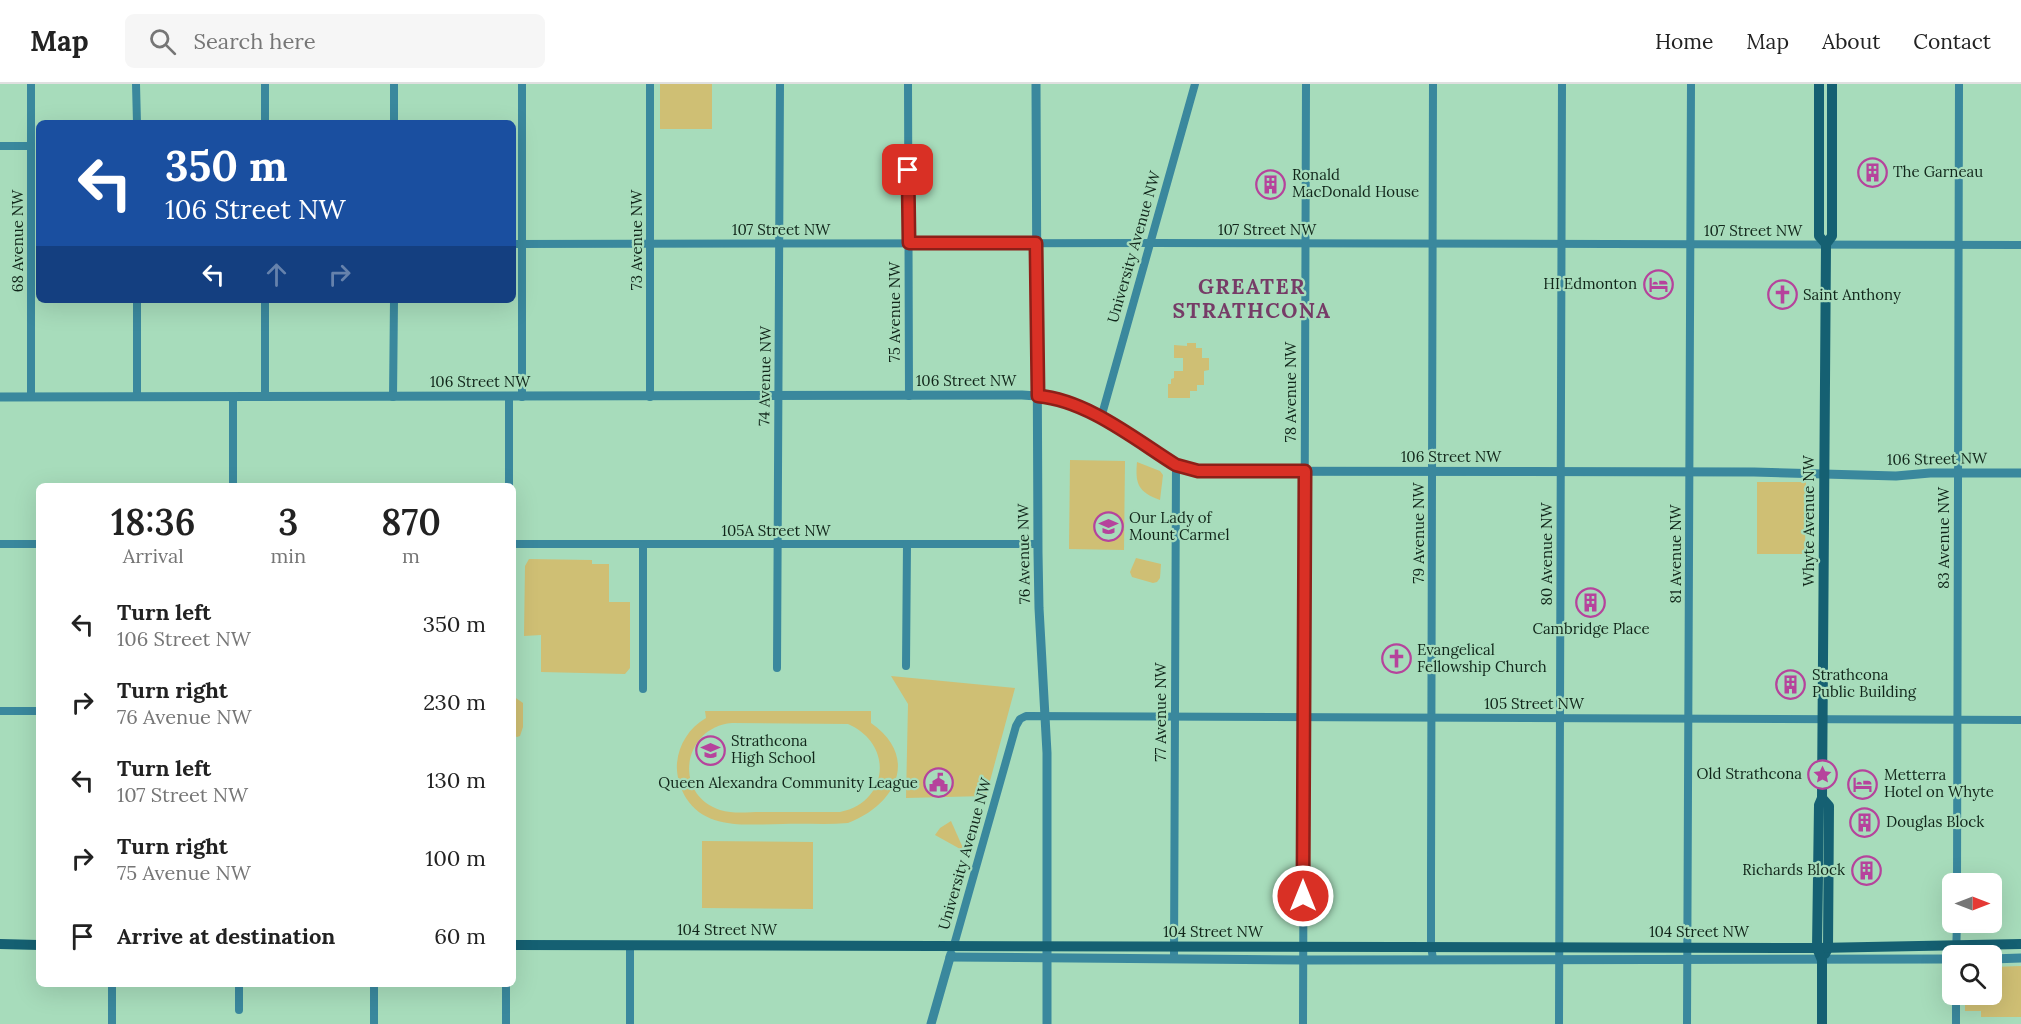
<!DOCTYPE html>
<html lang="en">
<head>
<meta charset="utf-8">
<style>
  :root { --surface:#fff; --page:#f6f6f6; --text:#222; --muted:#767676; --line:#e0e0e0 }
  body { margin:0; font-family:Lora,serif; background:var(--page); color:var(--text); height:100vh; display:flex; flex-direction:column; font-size:22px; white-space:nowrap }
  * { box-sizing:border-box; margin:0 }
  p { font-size:20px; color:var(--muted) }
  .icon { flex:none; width:33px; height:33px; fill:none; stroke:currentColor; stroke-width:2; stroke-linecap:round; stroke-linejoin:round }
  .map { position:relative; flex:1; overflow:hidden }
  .drawer { position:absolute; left:36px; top:399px; width:480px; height:504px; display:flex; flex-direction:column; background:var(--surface); border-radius:9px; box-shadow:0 6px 24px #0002 }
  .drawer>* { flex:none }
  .guide { position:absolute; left:36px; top:36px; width:480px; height:183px; border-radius:9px; box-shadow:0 6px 24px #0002; background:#1a4fa0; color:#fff; overflow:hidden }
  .needle { width:39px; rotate:90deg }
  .tools { position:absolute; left:1942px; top:789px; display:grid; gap:12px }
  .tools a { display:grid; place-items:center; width:60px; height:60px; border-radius:9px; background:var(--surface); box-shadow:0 6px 24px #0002; font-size:30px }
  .pin { position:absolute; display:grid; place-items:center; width:51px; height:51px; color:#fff; margin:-26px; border-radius:12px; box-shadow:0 3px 9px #0006 }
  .me { position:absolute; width:66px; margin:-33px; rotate:0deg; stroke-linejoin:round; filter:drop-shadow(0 0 4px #0008) }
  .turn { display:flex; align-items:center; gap:21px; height:126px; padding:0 30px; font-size:27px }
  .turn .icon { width:78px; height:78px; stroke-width:2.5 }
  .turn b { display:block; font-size:42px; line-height:51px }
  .lanes { display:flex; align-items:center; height:57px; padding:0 30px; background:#0003; justify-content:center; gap:30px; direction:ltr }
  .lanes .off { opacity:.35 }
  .eta { display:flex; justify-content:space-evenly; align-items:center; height:102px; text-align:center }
  .eta b { font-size:36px; font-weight:600; line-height:42px }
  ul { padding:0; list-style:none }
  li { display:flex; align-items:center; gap:18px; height:78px; padding:0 30px }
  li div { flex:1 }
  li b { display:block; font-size:22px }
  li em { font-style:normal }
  header { display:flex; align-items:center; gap:36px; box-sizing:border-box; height:84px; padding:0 30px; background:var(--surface); border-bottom:2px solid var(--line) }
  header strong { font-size:28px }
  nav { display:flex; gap:33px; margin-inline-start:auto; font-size:21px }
  .search { width:420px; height:54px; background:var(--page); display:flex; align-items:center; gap:15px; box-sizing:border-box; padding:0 21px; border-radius:9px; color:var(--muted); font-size:22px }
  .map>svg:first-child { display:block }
  .green { fill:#cfbf74; fill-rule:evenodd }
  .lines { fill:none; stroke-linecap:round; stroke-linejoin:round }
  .minor { stroke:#3a889d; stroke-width:8 }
  .tertiary { stroke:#3a889d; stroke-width:9 }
  .secondary { stroke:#156072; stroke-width:10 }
  .route-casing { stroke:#8d1f18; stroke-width:15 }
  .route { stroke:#d93025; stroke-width:10 }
  .labels { text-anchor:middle; stroke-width:4.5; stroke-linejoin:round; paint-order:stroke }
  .poi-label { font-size:15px; fill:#11261a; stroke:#a7dcbb; text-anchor:start }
  .street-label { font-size:15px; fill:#11261a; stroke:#a7dcbb }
  .district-label { font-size:21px; font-weight:bold; letter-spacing:1.5px; fill:#763c67; stroke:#a7dcbb }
</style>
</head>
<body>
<header>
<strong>Map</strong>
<div class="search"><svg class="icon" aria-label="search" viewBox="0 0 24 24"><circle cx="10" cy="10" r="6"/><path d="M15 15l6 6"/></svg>Search here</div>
<nav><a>Home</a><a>Map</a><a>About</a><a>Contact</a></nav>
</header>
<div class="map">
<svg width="2021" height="940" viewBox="0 0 2021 940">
  <rect width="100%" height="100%" fill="#a7dcbb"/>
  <g class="green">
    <rect x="660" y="0" width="52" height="45"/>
    <path d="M1187 259H1196V264H1202V274H1209V286L1204 287V301H1197V307H1190V314H1168V300H1171V295L1174 294V287H1183V274H1174V261L1187 262Z"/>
    <path d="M1070 376 1125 377 1124 466 1069 465Z"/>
    <path d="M1137 378 1160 387 1163 391 1160 416C1138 408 1135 400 1137 378Z"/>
    <path d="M1757 398H1806L1805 470H1757Z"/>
    <path d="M1136 474 1161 480 1160 494 1157 498 1153 499 1132 493 1130 488Z"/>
    <path d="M529 475 592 476V480H609V518H630V584L625 590 541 588V551L524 552 525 482Z"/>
    <path d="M891 592 1015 604 986 712 906 714 908 620Z"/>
    <path d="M513 612 523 619V643L520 652 517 653 513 651Z"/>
    <path d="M705 627H871V639C920 673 896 721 848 739 826 741 804 739 783 740 749 740 707 747 686 714 680 704 676 691 677 679 679 660 689 644 706 634ZM732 639 848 640C894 660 889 718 840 728 814 728 787 728 761 728 748 728 733 730 720 726 672 710 683 643 732 639Z"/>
    <path d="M951 737 963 764 962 766 935 751 940 744Z"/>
    <path d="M702 757 813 758V825L702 824Z"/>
    <path d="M2021 882V933H1981V927H1965V911L1992 910V883Z"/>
  </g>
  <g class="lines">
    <g class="minor">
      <path d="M31 0V313"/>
      <path d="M136 0 137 39"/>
      <path d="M265 0V39"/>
      <path d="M394 0V39"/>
      <path d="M908 0 909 312"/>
      <path d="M1433 0 1431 794V862L1433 875"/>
      <path d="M0 62H31"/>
      <path d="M513 160 1151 159 2021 161"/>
      <path d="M137 216V313"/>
      <path d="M233 313V402"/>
      <path d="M265 313V216"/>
      <path d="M393 313 394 216"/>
      <path d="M522 313V0"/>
      <path d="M650 313V0"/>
      <path d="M1101 334 1195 0"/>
      <path d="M509 402V313"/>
      <path d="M0 460H39"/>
      <path d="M513 460H1038"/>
      <path d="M643 461V605"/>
      <path d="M906 582 907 460"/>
      <path d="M777 584 780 0"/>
      <path d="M0 627H39"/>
      <path d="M1957 800 1959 0"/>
      <path d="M954 861 1016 642 1020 635 1026 632 2021 636"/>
      <path d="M1956 872 1957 838"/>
      <path d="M1174 875 1176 381"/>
      <path d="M112 900V940"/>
      <path d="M239 900V926"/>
      <path d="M374 900V940"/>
      <path d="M506 940V900"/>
      <path d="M630 940V861"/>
      <path d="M1303 940 1306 0"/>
      <path d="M1559 940 1562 0"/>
      <path d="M1687 940 1691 0"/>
      <path d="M1956 940V910"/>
    </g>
    <g class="tertiary">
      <path d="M1036 0 1038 469 1039 524 1047 669V940"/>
      <path d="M0 313 1022 311 1051 313 1081 324 1101 334 1176 381 1198 387 1754 388 1896 392 1930 389H2021"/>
      <path d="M950 873 1303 876 1953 875"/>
      <path d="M1992 875 2021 874"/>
      <path d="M931 940 951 870"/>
    </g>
    <g class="secondary">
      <path d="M1819 0V152L1826 160"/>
      <path d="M1822 714 1829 722 1828 864 1825 870"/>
      <path d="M0 860 39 861"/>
      <path d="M513 861 1817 864 2021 860"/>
      <path d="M1822 940V876L1817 864 1819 721 1822 714 1826 160 1832 152V0"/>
    </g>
  </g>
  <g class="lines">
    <defs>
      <path id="route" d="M908 86 909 159H1036L1038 312C1087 316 1136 356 1176 381L1198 387H1305L1303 812"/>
    </defs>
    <use href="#route" class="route-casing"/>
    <use href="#route" class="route"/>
  </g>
  <defs>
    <symbol id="building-ring" viewBox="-11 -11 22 22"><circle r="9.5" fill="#a7dcbb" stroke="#b6439c" stroke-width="1.5"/><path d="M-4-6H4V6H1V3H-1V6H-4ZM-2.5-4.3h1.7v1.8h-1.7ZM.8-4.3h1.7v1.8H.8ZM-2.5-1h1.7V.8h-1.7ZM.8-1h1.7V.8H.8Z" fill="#b6439c"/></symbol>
    <symbol id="hotel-ring" viewBox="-11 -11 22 22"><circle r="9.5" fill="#a7dcbb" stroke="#b6439c" stroke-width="1.5"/><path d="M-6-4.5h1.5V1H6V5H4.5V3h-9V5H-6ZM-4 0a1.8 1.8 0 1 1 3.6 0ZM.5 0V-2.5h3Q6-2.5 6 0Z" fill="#b6439c"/></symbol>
    <symbol id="church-ring" viewBox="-11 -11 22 22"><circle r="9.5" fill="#a7dcbb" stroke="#b6439c" stroke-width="1.5"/><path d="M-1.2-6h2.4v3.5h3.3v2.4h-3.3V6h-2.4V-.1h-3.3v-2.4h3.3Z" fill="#b6439c"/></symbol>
    <symbol id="school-ring" viewBox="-11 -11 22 22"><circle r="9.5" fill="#a7dcbb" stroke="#b6439c" stroke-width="1.5"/><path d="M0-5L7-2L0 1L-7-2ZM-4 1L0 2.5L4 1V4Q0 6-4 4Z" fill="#b6439c"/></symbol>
    <symbol id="sight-ring" viewBox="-11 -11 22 22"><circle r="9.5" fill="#a7dcbb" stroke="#b6439c" stroke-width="1.5"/><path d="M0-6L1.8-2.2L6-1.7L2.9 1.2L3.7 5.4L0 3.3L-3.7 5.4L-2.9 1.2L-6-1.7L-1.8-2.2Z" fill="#b6439c"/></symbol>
    <symbol id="civic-ring" viewBox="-11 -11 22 22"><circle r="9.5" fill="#a7dcbb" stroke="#b6439c" stroke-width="1.5"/><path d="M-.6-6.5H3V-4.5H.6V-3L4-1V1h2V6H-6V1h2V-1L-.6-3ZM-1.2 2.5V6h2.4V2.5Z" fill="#b6439c"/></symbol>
  </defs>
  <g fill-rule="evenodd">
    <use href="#building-ring" x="1856" y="72" width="33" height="33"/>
    <use href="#building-ring" x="1254" y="84" width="33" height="33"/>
    <use href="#hotel-ring" x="1642" y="184" width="33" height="33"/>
    <use href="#church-ring" x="1766" y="194" width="33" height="33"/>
    <use href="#school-ring" x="1092" y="426" width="33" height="33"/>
    <use href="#building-ring" x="1574" y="502" width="33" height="33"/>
    <use href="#church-ring" x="1380" y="558" width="33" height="33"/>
    <use href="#building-ring" x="1774" y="584" width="33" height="33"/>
    <use href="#school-ring" x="694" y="650" width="33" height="33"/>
    <use href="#sight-ring" x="1806" y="674" width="33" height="33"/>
    <use href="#civic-ring" x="922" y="682" width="33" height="33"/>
    <use href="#hotel-ring" x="1846" y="684" width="33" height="33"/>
    <use href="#building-ring" x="1848" y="722" width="33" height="33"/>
    <use href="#building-ring" x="1850" y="770" width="33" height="33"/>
  </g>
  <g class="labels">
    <g class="poi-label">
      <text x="1893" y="93">The Garneau</text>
      <text x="1292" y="96">Ronald<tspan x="1292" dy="17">MacDonald House</tspan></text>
      <text x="1637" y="205" text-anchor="end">HI Edmonton</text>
      <text x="1803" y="216">Saint Anthony</text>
      <text x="1129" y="439">Our Lady of<tspan x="1129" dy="17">Mount Carmel</tspan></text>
      <text x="1591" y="550" text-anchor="middle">Cambridge Place</text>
      <text x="1417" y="571">Evangelical<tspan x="1417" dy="17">Fellowship Church</tspan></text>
      <text x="1812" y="596">Strathcona<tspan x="1812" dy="17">Public Building</tspan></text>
      <text x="731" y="662">Strathcona<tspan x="731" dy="17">High School</tspan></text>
      <text x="1802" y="695" text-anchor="end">Old Strathcona</text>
      <text x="1884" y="696">Metterra<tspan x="1884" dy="17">Hotel on Whyte</tspan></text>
      <text x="918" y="704" text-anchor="end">Queen Alexandra Community League</text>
      <text x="1886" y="743">Douglas Block</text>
      <text x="1845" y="791" text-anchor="end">Richards Block</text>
    </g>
    <g class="street-label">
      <text x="781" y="151">107 Street NW</text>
      <text x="1267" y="151">107 Street NW</text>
      <text x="1753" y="152">107 Street NW</text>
      <text transform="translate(637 156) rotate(-90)" y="5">73 Avenue NW</text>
      <text transform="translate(18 157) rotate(-90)" y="5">68 Avenue NW</text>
      <text transform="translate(1134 163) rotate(-74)" y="5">University Avenue NW</text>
      <text transform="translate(895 228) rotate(-90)" y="5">75 Avenue NW</text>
      <text transform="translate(765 292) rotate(-89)" y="5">74 Avenue NW</text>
      <text x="966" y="302">106 Street NW</text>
      <text x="480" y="303">106 Street NW</text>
      <text transform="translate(1291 308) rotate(-90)" y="5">78 Avenue NW</text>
      <text x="1451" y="378">106 Street NW</text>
      <text transform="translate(1937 375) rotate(-1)" y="5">106 Street NW</text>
      <text transform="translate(1809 437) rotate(-90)" y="5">Whyte Avenue NW</text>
      <text x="776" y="452">105A Street NW</text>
      <text transform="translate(1419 449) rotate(-90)" y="5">79 Avenue NW</text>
      <text transform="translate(1944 454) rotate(-90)" y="5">83 Avenue NW</text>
      <text transform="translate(1024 470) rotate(-91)" y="5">76 Avenue NW</text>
      <text transform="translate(1547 470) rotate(-90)" y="5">80 Avenue NW</text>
      <text transform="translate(1676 470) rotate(-90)" y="5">81 Avenue NW</text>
      <text x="1534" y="625">105 Street NW</text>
      <text transform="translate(1161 628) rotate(-90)" y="5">77 Avenue NW</text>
      <text transform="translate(965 770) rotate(-74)" y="5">University Avenue NW</text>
      <text x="727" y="851">104 Street NW</text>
      <text x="1213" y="853">104 Street NW</text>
      <text x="1699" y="853">104 Street NW</text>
    </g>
    <g class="district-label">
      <text x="1252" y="210">GREATER<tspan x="1252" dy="24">STRATHCONA</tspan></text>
    </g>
  </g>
</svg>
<div class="tools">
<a><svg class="needle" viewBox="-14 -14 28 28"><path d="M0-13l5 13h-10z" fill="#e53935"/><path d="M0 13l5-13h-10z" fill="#767676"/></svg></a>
<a><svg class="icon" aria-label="search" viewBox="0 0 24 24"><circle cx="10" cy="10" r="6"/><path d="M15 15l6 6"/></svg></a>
</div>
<div class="pin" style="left:908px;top:86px;background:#d93025"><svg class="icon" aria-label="arrive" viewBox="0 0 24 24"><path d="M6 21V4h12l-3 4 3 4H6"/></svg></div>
<svg class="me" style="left:1303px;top:812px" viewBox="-20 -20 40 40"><circle r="17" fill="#d93025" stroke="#fff" stroke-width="3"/><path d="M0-11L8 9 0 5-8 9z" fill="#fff"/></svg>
<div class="guide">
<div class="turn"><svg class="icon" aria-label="left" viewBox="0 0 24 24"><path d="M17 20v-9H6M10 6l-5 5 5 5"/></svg><div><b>350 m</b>106 Street NW</div></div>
<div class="lanes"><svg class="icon" aria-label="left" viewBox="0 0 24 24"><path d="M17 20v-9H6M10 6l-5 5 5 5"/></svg><svg class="icon off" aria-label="ahead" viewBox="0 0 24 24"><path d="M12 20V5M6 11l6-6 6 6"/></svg><svg class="icon off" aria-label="right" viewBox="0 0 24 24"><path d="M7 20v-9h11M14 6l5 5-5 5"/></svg></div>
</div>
<section class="drawer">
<div class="eta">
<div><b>18:36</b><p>Arrival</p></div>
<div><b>3</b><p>min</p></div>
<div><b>870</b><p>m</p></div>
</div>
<ul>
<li><svg class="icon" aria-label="left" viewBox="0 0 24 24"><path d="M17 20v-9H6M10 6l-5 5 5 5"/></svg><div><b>Turn left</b><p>106 Street NW</p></div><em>350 m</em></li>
<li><svg class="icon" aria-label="right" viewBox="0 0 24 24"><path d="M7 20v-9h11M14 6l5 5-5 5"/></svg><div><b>Turn right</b><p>76 Avenue NW</p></div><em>230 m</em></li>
<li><svg class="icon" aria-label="left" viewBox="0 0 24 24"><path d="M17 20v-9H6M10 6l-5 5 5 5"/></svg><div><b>Turn left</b><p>107 Street NW</p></div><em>130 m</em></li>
<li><svg class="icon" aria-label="right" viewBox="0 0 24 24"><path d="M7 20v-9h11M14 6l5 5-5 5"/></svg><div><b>Turn right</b><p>75 Avenue NW</p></div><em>100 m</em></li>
<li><svg class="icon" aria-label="arrive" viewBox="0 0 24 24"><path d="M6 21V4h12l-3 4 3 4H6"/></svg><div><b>Arrive at destination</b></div><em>60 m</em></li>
</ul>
</section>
</div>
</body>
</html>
